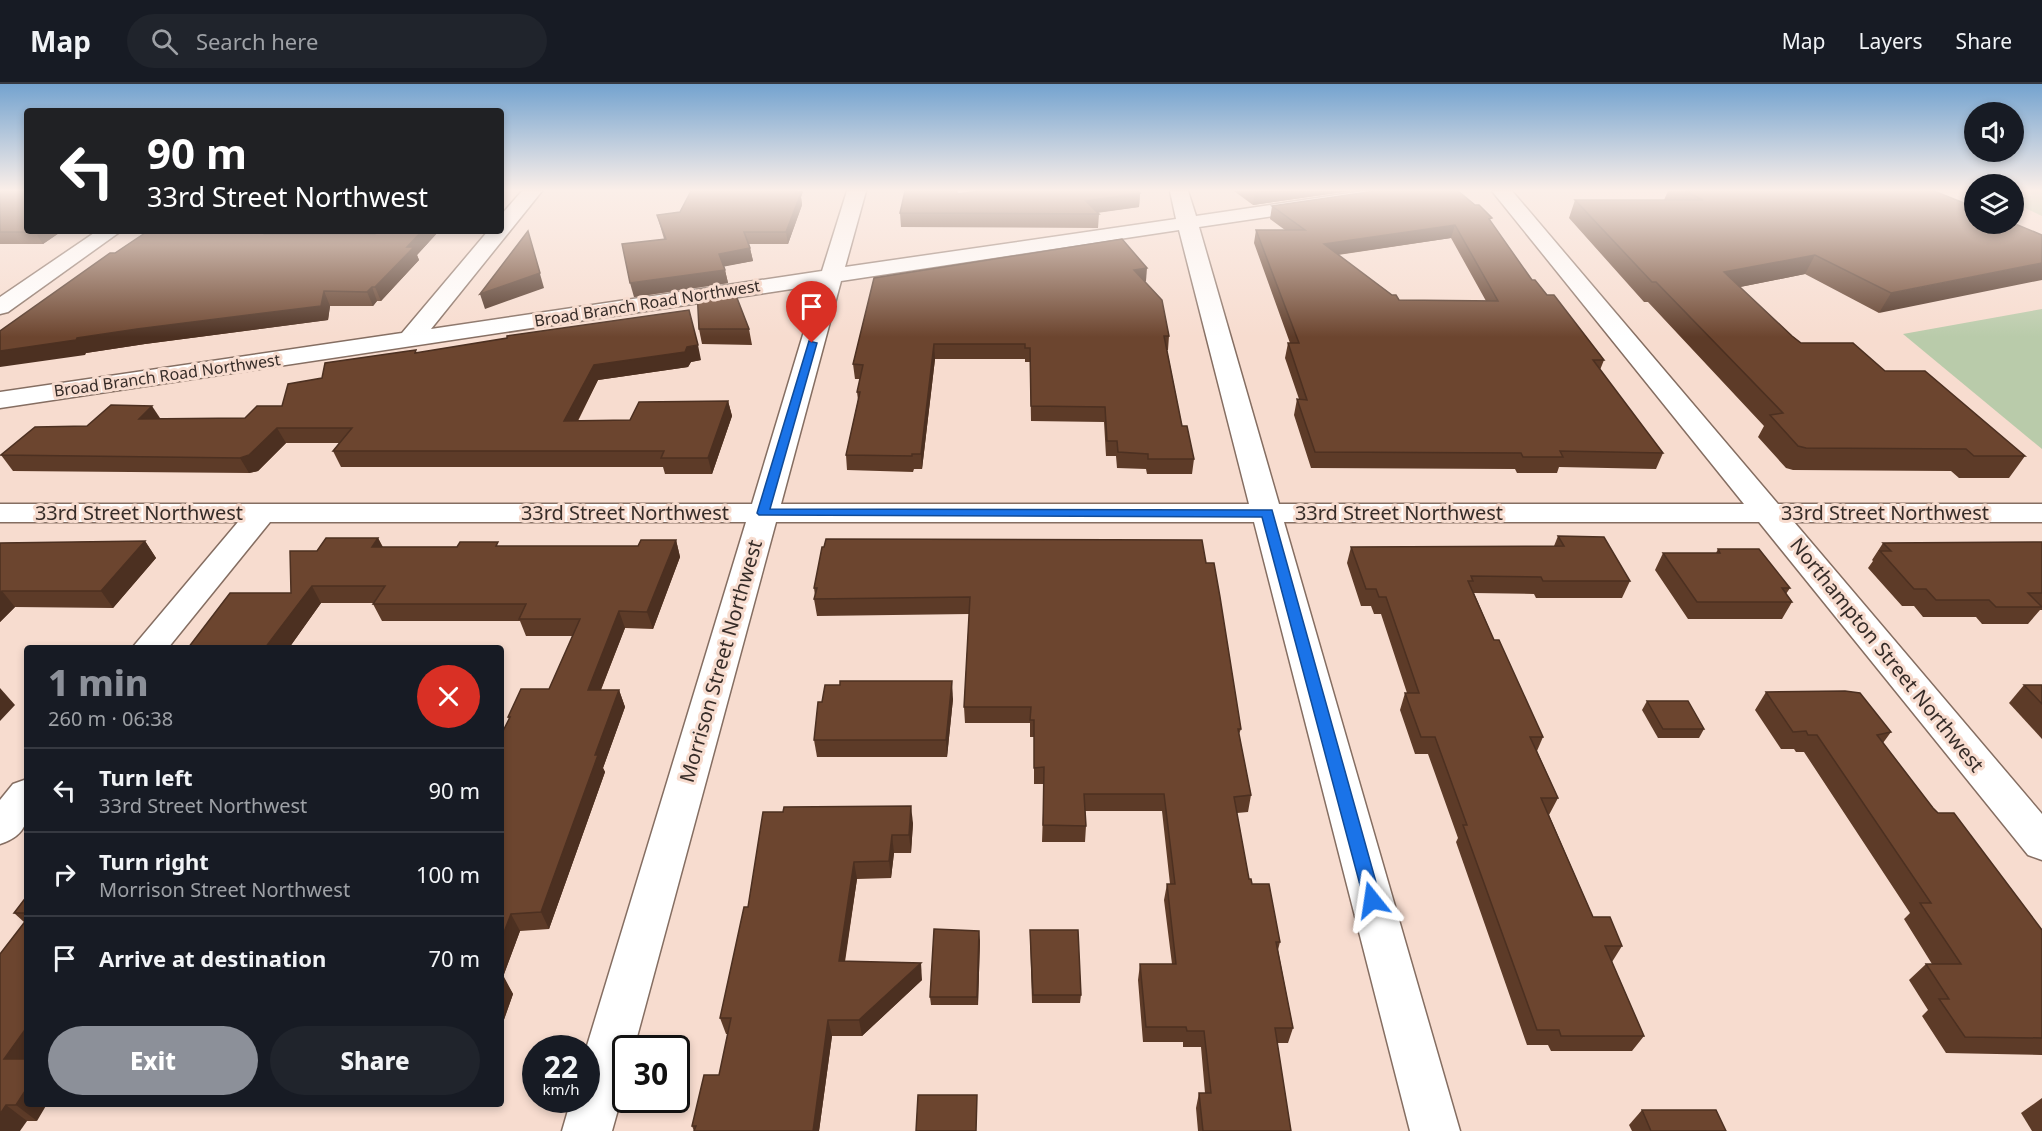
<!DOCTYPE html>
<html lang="en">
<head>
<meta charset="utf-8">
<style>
  :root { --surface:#171b24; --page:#20242c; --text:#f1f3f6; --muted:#9ea1a6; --line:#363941; --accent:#8c9099 }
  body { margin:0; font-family:"Noto Sans",sans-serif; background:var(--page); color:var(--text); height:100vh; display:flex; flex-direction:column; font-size:22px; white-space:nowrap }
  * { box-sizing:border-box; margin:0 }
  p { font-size:20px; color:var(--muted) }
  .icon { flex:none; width:33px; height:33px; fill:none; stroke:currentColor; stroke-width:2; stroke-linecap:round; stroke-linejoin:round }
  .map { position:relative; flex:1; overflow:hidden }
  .side { position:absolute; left:24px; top:561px; width:480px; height:462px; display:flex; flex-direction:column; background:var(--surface); border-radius:6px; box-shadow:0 3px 9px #0003 }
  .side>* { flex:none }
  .guide { position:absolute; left:24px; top:24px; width:480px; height:126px; border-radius:6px; box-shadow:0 3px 9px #0003; background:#202124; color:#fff; overflow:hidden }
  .tools { position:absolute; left:1964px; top:18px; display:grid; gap:12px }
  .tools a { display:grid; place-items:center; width:60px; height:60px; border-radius:50%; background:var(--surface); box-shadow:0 3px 9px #0003; font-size:30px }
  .speed { position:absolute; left:522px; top:951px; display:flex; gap:12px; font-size:30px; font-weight:700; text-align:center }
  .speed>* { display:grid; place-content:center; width:78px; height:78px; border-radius:50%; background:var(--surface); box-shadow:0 3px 9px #0003; line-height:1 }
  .speed small { font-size:15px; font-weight:400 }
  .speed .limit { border:3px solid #111; border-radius:9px; background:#fff; color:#111 }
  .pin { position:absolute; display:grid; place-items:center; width:51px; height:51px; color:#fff; margin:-62px -26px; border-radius:50% 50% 50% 0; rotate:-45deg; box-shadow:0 0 6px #0007 }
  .pin .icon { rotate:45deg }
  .me { position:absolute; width:66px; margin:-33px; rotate:345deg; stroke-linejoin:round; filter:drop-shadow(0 0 4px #0008) }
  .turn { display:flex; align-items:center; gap:21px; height:126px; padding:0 24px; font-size:27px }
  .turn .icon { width:78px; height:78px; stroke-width:2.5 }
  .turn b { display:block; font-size:42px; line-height:51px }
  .round { display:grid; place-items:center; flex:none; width:63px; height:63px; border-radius:32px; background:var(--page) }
  .headline { display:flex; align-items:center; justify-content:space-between; height:102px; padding:0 24px }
  h1 { font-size:36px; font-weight:800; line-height:45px; color:var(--accent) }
  .cta { display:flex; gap:12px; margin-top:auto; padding:12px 24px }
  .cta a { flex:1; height:69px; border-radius:36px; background:var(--accent); color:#fff; font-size:24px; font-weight:800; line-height:69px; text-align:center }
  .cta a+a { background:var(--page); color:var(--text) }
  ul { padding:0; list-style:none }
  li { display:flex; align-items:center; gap:18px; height:84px; padding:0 24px; border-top:2px solid var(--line) }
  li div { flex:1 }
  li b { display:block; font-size:22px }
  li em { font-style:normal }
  header { display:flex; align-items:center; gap:36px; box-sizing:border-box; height:84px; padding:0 30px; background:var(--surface); border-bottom:2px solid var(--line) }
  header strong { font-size:28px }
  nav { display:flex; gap:33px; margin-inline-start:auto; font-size:21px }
  .search { width:420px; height:54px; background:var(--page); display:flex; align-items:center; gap:15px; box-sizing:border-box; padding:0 21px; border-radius:33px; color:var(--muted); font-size:22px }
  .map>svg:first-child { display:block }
  .green { fill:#b9cbaa }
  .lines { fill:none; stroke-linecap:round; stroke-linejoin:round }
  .minor-casing { stroke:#856e62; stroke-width:3 }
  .minor { fill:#fff; fill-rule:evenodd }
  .wall { fill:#5d3b28; fill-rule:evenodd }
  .shaded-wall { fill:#4c3021 }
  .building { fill:#6c452f; stroke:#4c3021; stroke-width:1.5; fill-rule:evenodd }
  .route { fill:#1a73e8; stroke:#114b97; stroke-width:1.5 }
  .labels { text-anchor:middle; stroke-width:6; stroke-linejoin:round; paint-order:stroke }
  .far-street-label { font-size:16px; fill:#362c28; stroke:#f7dccf }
  .street-label { font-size:20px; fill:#362c28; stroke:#f7dccf }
</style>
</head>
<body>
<header>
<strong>Map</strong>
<div class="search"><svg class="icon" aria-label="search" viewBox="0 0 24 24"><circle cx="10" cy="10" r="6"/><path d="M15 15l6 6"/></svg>Search here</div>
<nav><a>Map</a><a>Layers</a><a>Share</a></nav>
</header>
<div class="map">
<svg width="2042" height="1047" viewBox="0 0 2042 1047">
  <rect width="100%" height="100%" fill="#f7dccf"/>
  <g class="green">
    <path d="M2013 107H2042V132L2013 118Z"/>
    <path d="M2042 225V365L1903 250Z"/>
  </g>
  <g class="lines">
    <defs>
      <g id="minor">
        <path d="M522 107H542L431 245 822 187 847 107H866L845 183 1176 135 1170 107H1188L1196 132 1364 107H1411L1409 111 1402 113 1199 143 1279 420H1744L1492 107H1512L1778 420H2042V438H1794L2042 730V776L2028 771 1759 438H1284L1460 1047H1410L1254 438H776L634 964H626V997L612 1047H562L571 1016H586V965L746 438H270L168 564H132L238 438H0V420H752L818 201 0 324V308L402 249 488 147H501V131ZM1179 146 1249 420H781L841 197Z"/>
        <path d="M97 147H121L8 228 0 230V213Z"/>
        <path d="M27 695C27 726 35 749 0 760V716L13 700Z"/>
      </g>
    </defs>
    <use href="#minor" class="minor-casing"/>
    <use href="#minor" class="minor"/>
  </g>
  <g class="wall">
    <path d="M0 107 27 147H62L43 160H0Z"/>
    <path d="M691 107H803L801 113 802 121 788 160H749L753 177 724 182 728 199 634 213 664 155 657 131 680 128Z"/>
    <path d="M1234 107H1350L1253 121Z"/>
    <path d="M1668 107H1934L1974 123 1879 229 1805 190 1740 203 1792 252 1801 259 1885 287 2025 372 2009 394H1959L1951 387 1793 386 1786 384 1758 353 1764 342 1648 218H1644L1569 134 1575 116H1664Z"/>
    <path d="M1140 109 1139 123 1097 129 1099 130 1098 144 901 143 900 129 959 110Z"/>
    <path d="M1272 122 1491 138 1532 196 1547 211 1604 276 1600 286 1663 369 1656 385 1559 383 1557 389H1517L1515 385 1311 384 1294 331 1297 315H1299L1285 274 1288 259H1290L1254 159 1256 146H1285L1270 135ZM1451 154 1486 217 1399 216 1338 171Z"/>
    <path d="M148 147H290L287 150H375L378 147H439L417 171 419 176 381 217H377L373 222H330L328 236 145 260 86 269 85 271 115 169Z"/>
    <path d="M874 194 1146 197 1145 198 1169 252 1168 266H1167L1182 342 1194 375 1192 390H1147L1146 385 1117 384 1116 372H1106L1104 338 1031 337 1030 278H1025V275H935L922 385H914L913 388 847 386 846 371 858 316 857 308 860 295H855L853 280Z"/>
    <path d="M699 245H749L752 261 702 260Z"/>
    <path d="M417 269 701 276 691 278 688 283 598 296 578 337 630 336 728 317 732 332 712 390H665L663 383H341L333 367 339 359H286L258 387 249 389 13 387 1 371 160 334H245L282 322 322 294Z"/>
    <path d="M1558 452 1630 497 1622 514H1536L1534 510 1474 509 1494 556 1543 653 1537 667 1558 714 1549 731 1593 833 1622 862 1612 878 1644 952 1632 967H1551L1548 961H1527L1456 758 1458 754 1428 670H1415L1400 626 1405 609H1407L1381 530H1374L1371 522H1361L1347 479 1351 463 1554 462Z"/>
    <path d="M378 454 383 463 638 462 676 456 680 473 653 545 625 544 601 606H619L625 623 603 684 605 688 549 845 520 847 503 893 513 910 501 944V651L509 635 508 633 549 605 573 552H526L520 537H382L373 520 374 519H321L289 564H188L291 509 317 467Z"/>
    <path d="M145 457 156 474 113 524 15 523 0 538V459Z"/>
    <path d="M2042 458V526H2040L2028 540H1982L1976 533H1923L1914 522H1902L1868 484 1873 477 1872 476 1883 459Z"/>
    <path d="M1718 465 1790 504 1786 510 1792 518 1782 535H1688L1655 486 1663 469H1716Z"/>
    <path d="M1206 479 1241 645 1239 650 1251 711 1248 728 1237 729 1249 795 1252 800 1280 858 1278 866 1293 944 1288 959H1277L1291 1047H1198L1196 1024 1199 1009H1205L1201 963H1183V958H1143L1138 896 1140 880H1172L1164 816 1167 800H1170L1162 727H1085L1086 742 1085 758H1042L1044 700H1034V653H1030V639H965L964 623 969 530 817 532 814 515 815 512 814 504Z"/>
    <path d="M2024 601H2042V655L2009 619Z"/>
    <path d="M1766 608 1891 648 1883 659 1933 724 2042 846V971L1946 969 1922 932 1928 926 1909 896 1926 880H1932L1904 835 1910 829 1804 668H1796L1794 665H1781L1755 626Z"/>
    <path d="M953 615 947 673H817L814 656 822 618Z"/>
    <path d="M1647 617 1704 645 1699 654H1658L1642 626Z"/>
    <path d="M913 739 911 769H894L891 794 857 795 845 878 922 896 862 952H832L819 1047H694L692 1042 719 991 728 950H726L720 934 748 823Z"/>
    <path d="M27 812V1020L37 1037H27L0 1047 24 838 14 829Z"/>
    <path d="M1030 855 1081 911 1080 919H1032Z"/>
    <path d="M980 856 978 921H931L930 913Z"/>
    <path d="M2042 1014V1047H2032L2021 1029Z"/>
    <path d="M1642 1026 1726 1047H1632L1629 1041Z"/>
  </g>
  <g class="shaded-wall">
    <path d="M797 107H803L801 113 802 121 788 160 786 148Z"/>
    <path d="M1266 107H1350L1253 121 1255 108Z"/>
    <path d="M1140 109 1139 123 1085 130 1086 117Z"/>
    <path d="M1455 141 1451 154 1321 173 1324 160Z"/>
    <path d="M36 147H62L43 160 35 148Z"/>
    <path d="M269 147H290L272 163 265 150Z"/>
    <path d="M422 147H439L417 171 419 176 381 217 375 203 407 163Z"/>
    <path d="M528 147 544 204 485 225 480 210Z"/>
    <path d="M750 164 753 177 722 183 719 170Z"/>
    <path d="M1815 171 1805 190 1715 208 1724 188Z"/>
    <path d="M2042 179V196L1879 229 1891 209Z"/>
    <path d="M1147 184 1146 197 1133 200 1134 186Z"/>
    <path d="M725 186 728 199 634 213 630 199Z"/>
    <path d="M372 203 377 217 373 222 367 208Z"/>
    <path d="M324 207 330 222 328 236 145 260 86 269 85 271 0 283V267L77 254Z"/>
    <path d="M934 260 935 275 922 385 921 370Z"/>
    <path d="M698 261 701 276 691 278 688 283 598 296 569 353 564 337 594 281Z"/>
    <path d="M728 317 732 332 712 390 708 374Z"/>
    <path d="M152 322 162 337 139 335Z"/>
    <path d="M277 344 286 359 258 387 249 389 240 374Z"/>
    <path d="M378 454 386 471 372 463Z"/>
    <path d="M676 456 680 473 653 545 647 528Z"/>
    <path d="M145 457 156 474 113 524 101 507Z"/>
    <path d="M312 502 321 519 289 564H265Z"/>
    <path d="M2 507 15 523 0 538V508Z"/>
    <path d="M619 527 625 544 594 623 588 606Z"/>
    <path d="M952 597 953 615 947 673 946 656Z"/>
    <path d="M0 604 15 621 0 637Z"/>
    <path d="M619 606 625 623 603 684 605 688 549 845 541 828 595 671Z"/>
    <path d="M911 722 913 739 911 769 909 751Z"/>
    <path d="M892 751 894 769 891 794 889 777Z"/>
    <path d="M854 778 857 795 842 894 839 877Z"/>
    <path d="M511 830 520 847 501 898V856Z"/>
    <path d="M979 847 980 856 978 921 977 913Z"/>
    <path d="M921 879 922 896 862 952 859 936Z"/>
    <path d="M504 893 513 910 501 944V900Z"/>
    <path d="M828 936 832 952 819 1047H813Z"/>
    <path d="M27 943V988L4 975Z"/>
    <path d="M27 1004V1020H47L37 1037 16 1021Z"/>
    <path d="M6 1021 27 1037 20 1047H0V1030Z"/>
  </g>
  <g class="building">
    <path d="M0 107H27V147H36L35 148H0Z"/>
    <path d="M691 107H797L796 109H801L786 148H744L750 164 719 170 725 186 630 199 622 160 666 155 657 131 680 128Z"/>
    <path d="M905 107H957V110L980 107H1138L1140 109 1086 117 1099 130 900 129Z"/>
    <path d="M1375 107H1458L1475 121H1479L1492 134 1489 135 1532 196H1535L1547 211H1554L1604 276H1593L1663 369 1560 367 1563 373H1523L1521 369 1315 368 1297 315 1307 316 1288 259H1299L1256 146H1305L1272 122ZM1455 141 1498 217 1399 216 1396 211H1392L1324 160Z"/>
    <path d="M1685 107H1934L1974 123V140L2013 139 2042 151V179L1891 209 1815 171 1724 188 1792 252 1801 259H1853L1885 287H1925L2025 372H1974L1966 365 1806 364 1798 362 1770 331 1783 329 1656 198H1652L1575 116H1703Z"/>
    <path d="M148 147H269L265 150H375L378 147H422L407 163H414L375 203H372L367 208 324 207 321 222 137 245 77 254 76 256 0 267V247L110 169H115Z"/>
    <path d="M528 147 540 189 480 210Z"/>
    <path d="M1122 155 1147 184 1134 186 1162 216 1169 252H1164L1182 342H1187L1194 375H1148V370L1118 368 1117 357H1107L1105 323 1031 322 1030 264H1025V260H934L921 370H912V372L846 371 860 308H857L863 281 853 280 874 194Z"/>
    <path d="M732 201 749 245H699L697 206Z"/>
    <path d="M689 226 698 261 687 263 685 268 594 281 564 337 630 336 639 318 728 317 708 374H661L664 367H333L352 344H277L249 371 240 374 1 371 35 343 87 342 111 321 152 322 139 335 245 334 257 322H282L288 300 322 294 325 279 416 266 415 269 507 254V252Z"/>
    <path d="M1558 452 1604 453 1630 497H1543L1541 493 1471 492 1473 497H1468L1494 556H1499L1543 653H1530L1558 714H1541L1593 833H1610L1622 862H1605L1644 952H1561L1559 946H1537L1463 741H1467L1435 653H1421L1405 609H1419L1386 513H1379L1376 505H1366L1351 463 1564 462Z"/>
    <path d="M326 454H378L372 463H457L460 458H498L496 462H638L641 456H676L647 528 619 527 588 606H619L595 671H598L541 828 511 830 501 856V651L510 633H508L521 605H549L580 535H519L526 520H373L385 502H312L265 564H188L230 509H291L290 467H317Z"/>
    <path d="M826 455 1202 456 1206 479H1214L1220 513 1241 645H1238L1251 711 1234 713 1249 795H1251L1252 800H1269L1280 858H1276L1293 944H1275L1291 1047H1203L1199 1009H1211L1204 947H1187L1186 943H1146L1140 880H1176L1167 800H1175L1164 710H1084L1086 742 1043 741 1044 683 1034 684V636H1030L1031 623H964L970 513 814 515 817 504H814L822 463H824Z"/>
    <path d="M145 457 101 507H2L0 508V459Z"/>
    <path d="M2042 458V509H2028L2042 523H1996L1989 516H1936L1926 505H1914L1880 467H1891L1883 459Z"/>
    <path d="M1718 465H1759L1790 504H1782L1792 518H1697L1663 469H1720Z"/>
    <path d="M840 597H952L946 656H814L818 618H822L825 601H840Z"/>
    <path d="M2024 601H2042V620Z"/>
    <path d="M1845 607 1860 609 1891 648 1877 651 1933 724 1938 729H1954L2042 846V954L1965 953 1939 915H1949L1926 880H1961L1920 819H1931L1817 651H1808L1806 647 1793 648 1766 608Z"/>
    <path d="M1647 617H1688L1704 645H1663Z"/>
    <path d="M911 722 909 751H892L889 777 854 778 839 877 921 879 859 936H828L813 1047H694L696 1042H692L704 991H719L731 934H720L744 823H748L763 728H783L784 723Z"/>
    <path d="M27 812V829H14Z"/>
    <path d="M27 835V943L4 975H27V1004L16 1021H6L0 1030V870Z"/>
    <path d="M934 845 979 847 977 913H930Z"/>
    <path d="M1030 846H1078L1081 911H1033Z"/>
    <path d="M918 1011H977L976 1047H916Z"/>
    <path d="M1642 1026H1716L1726 1047H1651Z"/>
  </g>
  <linearGradient id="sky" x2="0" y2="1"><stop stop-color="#74a3cf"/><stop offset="0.42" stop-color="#fbefe9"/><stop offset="1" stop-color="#fbefe9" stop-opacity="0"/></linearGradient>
  <rect width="2042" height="253" fill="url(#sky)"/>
  <path class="route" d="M809 257 817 259 770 425 1272 426 1381 816 1379 821 1372 824 1366 821 1364 816 1262 433 759 431 757 429Z"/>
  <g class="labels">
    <g class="far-street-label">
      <text transform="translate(647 219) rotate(-9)" y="6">Broad Branch Road Northwest</text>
      <text transform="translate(167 291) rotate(-8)" y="6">Broad Branch Road Northwest</text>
    </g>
    <g class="street-label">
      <text x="139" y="436">33rd Street Northwest</text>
      <text x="625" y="436">33rd Street Northwest</text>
      <text x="1399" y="436">33rd Street Northwest</text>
      <text x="1885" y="436">33rd Street Northwest</text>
      <text transform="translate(1887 571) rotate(51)" y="7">Northampton Street Northwest</text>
      <text transform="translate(721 577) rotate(-74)" y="7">Morrison Street Northwest</text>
    </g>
  </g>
</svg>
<div class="tools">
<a><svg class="icon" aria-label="sound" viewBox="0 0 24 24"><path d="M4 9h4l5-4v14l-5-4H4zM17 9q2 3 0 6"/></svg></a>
<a><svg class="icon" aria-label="layers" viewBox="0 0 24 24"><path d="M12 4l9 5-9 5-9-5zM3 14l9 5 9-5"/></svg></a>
</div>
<div class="speed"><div>22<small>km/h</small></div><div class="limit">30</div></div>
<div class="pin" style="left:812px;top:259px;background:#d93025"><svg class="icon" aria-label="arrive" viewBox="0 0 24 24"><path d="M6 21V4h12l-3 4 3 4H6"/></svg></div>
<svg class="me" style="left:1372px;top:816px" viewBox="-20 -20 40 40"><path d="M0-17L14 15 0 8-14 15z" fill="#1a73e8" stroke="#fff" stroke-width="4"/></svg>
<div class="guide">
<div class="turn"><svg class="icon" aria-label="left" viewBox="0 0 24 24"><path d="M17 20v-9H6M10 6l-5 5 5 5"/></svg><div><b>90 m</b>33rd Street Northwest</div></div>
</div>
<section class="side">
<div class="headline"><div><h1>1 min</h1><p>260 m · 06:38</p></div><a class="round" style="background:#d93025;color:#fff"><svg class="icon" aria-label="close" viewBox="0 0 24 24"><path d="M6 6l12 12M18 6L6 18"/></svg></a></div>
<ul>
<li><svg class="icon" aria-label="left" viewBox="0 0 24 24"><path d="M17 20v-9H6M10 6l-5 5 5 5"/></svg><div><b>Turn left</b><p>33rd Street Northwest</p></div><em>90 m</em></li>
<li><svg class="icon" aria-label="right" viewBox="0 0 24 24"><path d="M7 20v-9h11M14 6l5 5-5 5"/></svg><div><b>Turn right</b><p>Morrison Street Northwest</p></div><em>100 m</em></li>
<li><svg class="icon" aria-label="arrive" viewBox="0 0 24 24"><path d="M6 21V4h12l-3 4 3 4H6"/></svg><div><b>Arrive at destination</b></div><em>70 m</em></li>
</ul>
<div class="cta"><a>Exit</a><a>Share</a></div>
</section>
</div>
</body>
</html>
